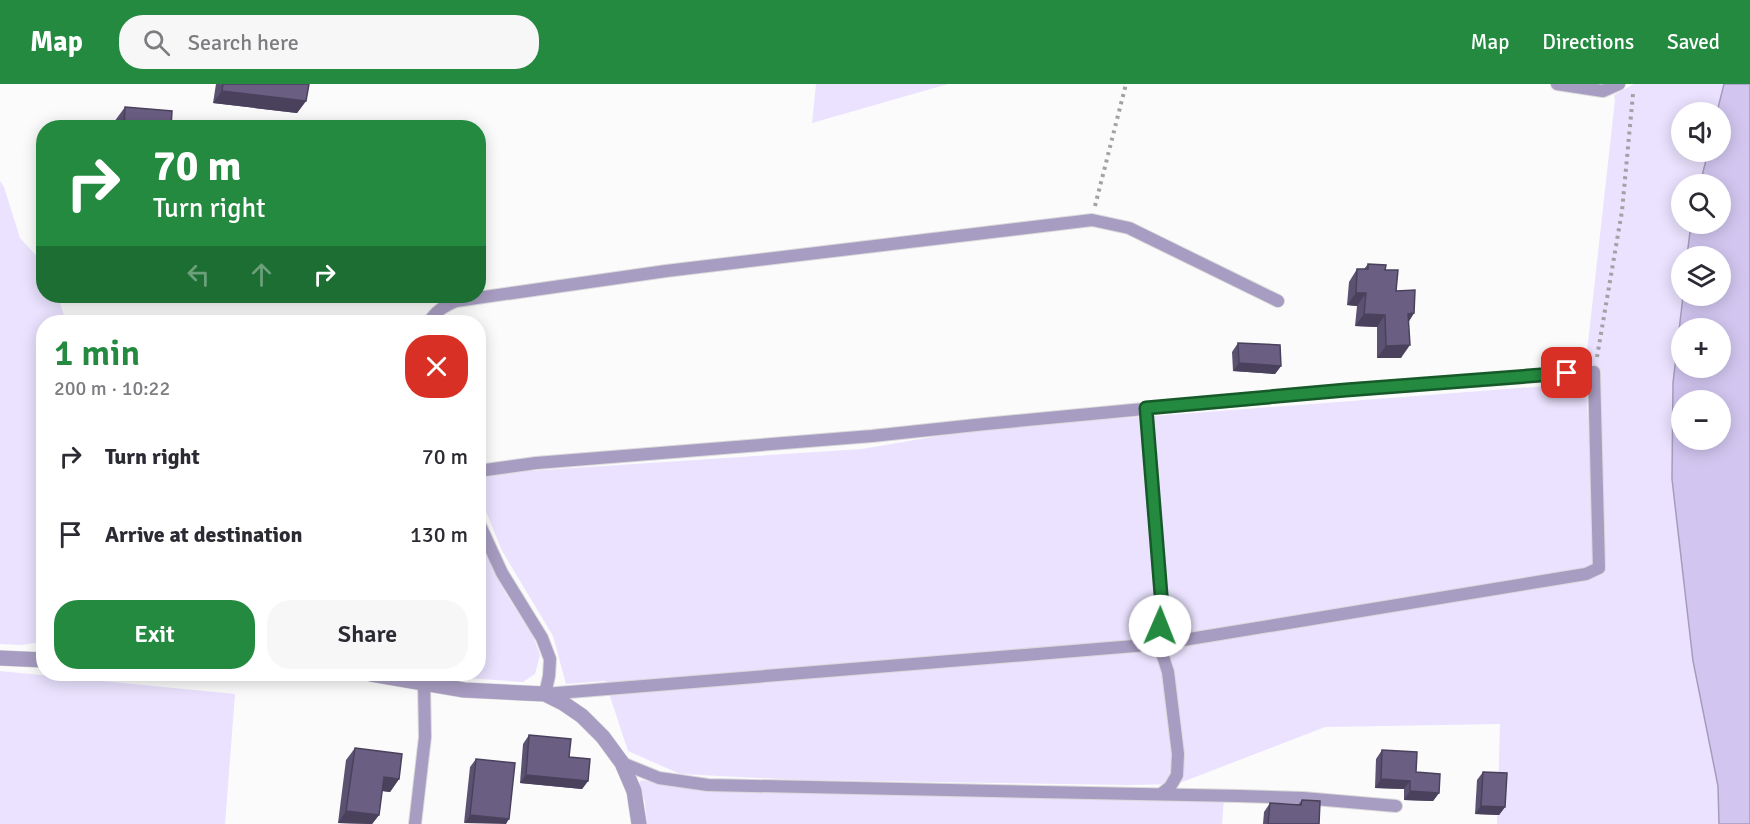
<!DOCTYPE html>
<html lang="en">
<head>
<meta charset="utf-8">
<style>
  :root { --surface:#fff; --page:#f7f7f7; --text:#2b2b33; --muted:#7c7c81; --accent:#238a40 }
  body { margin:0; font-family:Signika,sans-serif; background:var(--page); color:var(--text); height:100vh; display:flex; flex-direction:column; font-size:22px; white-space:nowrap }
  * { box-sizing:border-box; margin:0 }
  p { font-size:20px; color:var(--muted) }
  .icon { flex:none; width:33px; height:33px; fill:none; stroke:currentColor; stroke-width:2; stroke-linecap:round; stroke-linejoin:round }
  .map { position:relative; flex:1; overflow:hidden }
  .side { position:absolute; left:36px; top:231px; width:450px; height:366px; display:flex; flex-direction:column; background:var(--surface); border-radius:24px; box-shadow:0 3px 15px #0003 }
  .side>* { flex:none }
  .top-card { position:absolute; left:36px; top:36px; width:450px; height:183px; border-radius:24px; box-shadow:0 3px 15px #0003; background:#238a40; color:#fff; overflow:hidden }
  .tools { position:absolute; left:1671px; top:18px; display:grid; gap:12px }
  .tools a { display:grid; place-items:center; width:60px; height:60px; border-radius:50%; background:var(--surface); box-shadow:0 3px 15px #0003; font-size:30px }
  .pin { position:absolute; display:grid; place-items:center; width:51px; height:51px; color:#fff; margin:-26px; border-radius:12px; box-shadow:0 3px 9px #0006 }
  .me { position:absolute; width:66px; margin:-33px; rotate:1deg; stroke-linejoin:round; filter:drop-shadow(0 0 4px #0008) }
  .turn { display:flex; align-items:center; gap:21px; height:126px; padding:0 18px; font-size:27px }
  .turn .icon { width:78px; height:78px; stroke-width:2.5 }
  .turn b { display:block; font-size:42px; line-height:51px }
  .lanes { display:flex; align-items:center; height:57px; padding:0 18px; background:#0003; justify-content:center; gap:30px; direction:ltr }
  .lanes .off { opacity:.35 }
  .round { display:grid; place-items:center; flex:none; width:63px; height:63px; border-radius:24px; background:var(--page) }
  .head { display:flex; align-items:center; justify-content:space-between; height:102px; padding:0 18px }
  h1 { font-size:36px; font-weight:600; line-height:45px; color:var(--accent) }
  .cta { display:flex; gap:12px; margin-top:auto; padding:12px 18px }
  .cta a { flex:1; height:69px; border-radius:24px; background:var(--accent); color:#fff; font-size:24px; font-weight:600; line-height:69px; text-align:center }
  .cta a+a { background:var(--page); color:var(--text) }
  ul { padding:0; list-style:none }
  li { display:flex; align-items:center; gap:18px; height:78px; padding:0 18px }
  li div { flex:1 }
  li b { display:block; font-size:22px }
  li em { font-style:normal }
  header { display:flex; align-items:center; gap:36px; box-sizing:border-box; height:84px; padding:0 30px; background:var(--accent); color:#fff }
  header strong { font-size:28px }
  nav { display:flex; gap:33px; margin-inline-start:auto; font-size:21px }
  .search { width:420px; height:54px; background:var(--page); display:flex; align-items:center; gap:15px; box-sizing:border-box; padding:0 21px; border-radius:24px; color:var(--muted); font-size:22px }
  .map>svg:first-child { display:block }
  .green { fill:#eae2fe }
  .water { fill:#d2c6f0; stroke:#a59cbc; stroke-width:1.5; fill-rule:evenodd }
  .lines { fill:none; stroke-linecap:round; stroke-linejoin:round }
  .service-casing { stroke:#d9d8da; stroke-width:14 }
  .minor-casing { stroke:#d9d8da; stroke-width:16 }
  .path { stroke:#a2a1a6; stroke-width:4; stroke-dasharray:3 4.5; stroke-linecap:butt }
  .service { stroke:#a79cc1; stroke-width:12 }
  .minor { stroke:#a79cc1; stroke-width:15 }
  .wall { fill:#5b5171 }
  .shaded-wall { fill:#4a425c }
  .building { fill:#6a5e83; stroke:#4a425c; stroke-width:1.5 }
  .route-casing { stroke:#175a2a; stroke-width:15 }
  .route { stroke:#238a40; stroke-width:10 }
</style>
</head>
<body>
<header>
<strong>Map</strong>
<div class="search"><svg class="icon" aria-label="search" viewBox="0 0 24 24"><circle cx="10" cy="10" r="6"/><path d="M15 15l6 6"/></svg>Search here</div>
<nav><a>Map</a><a>Directions</a><a>Saved</a></nav>
</header>
<div class="map">
<svg width="1750" height="740" viewBox="0 0 1750 740">
  <rect width="100%" height="100%" fill="#fbfbfb"/>
  <g class="green">
    <path d="M816 0H948L812 39Z"/>
    <path d="M1634 0H1724L1717 28H1682V68H1708L1700 100H1682V140H1691L1687 172H1682L1683 212 1673 299 1672 395 1693 577 1718 702 1719 740H1497L1500 640 1325 643 1177 700 1128 701 802 696 680 690 628 667 605 597 566 600 553 552 502 467 479 410V395L495 389 862 365 997 342 1154 332 1586 299 1596 490 1605 485C1604 418 1601 352 1601 286L1586 277 1615 16 1614 11Z"/>
    <path d="M0 97 4 103 20 154 43 179 44 212H58L66 238H44L43 558 21 561 0 560Z"/>
    <path d="M479 453 505 508 533 552 540 571 535 590 523 598 436 592 426 590H478Z"/>
    <path d="M0 587 235 610 225 740H0Z"/>
    <path d="M641 696 663 700 1224 714 1222 740H647L645 718 639 699Z"/>
  </g>
  <path class="water" d="M1724 0H1750V740H1719L1718 702 1693 577 1672 395 1673 299 1683 212H1720V172H1687L1691 140H1720V100H1700L1708 68H1720V28H1717ZM1682 244H1720V284H1682ZM1682 316H1720V356H1682Z"/>
  <g class="lines">
    <defs>
      <g id="service">
        <path d="M1557 0 1603 7 1619 0"/>
        <path d="M429 238C436 227 444 222 456 217L666 187 1092 136 1129 144 1278 217"/>
        <path d="M1146 324 1162 523 1159 560 1168 588 1178 670 1177 691 1170 703 1161 710"/>
        <path d="M478 387 536 379 872 352 985 340 1345 306 1594 288 1599 484 1586 490 1159 560 545 610 549 592 550 575 542 554 502 489 478 437"/>
        <path d="M622 679 659 694 708 701 1239 712 1303 714 1396 722"/>
        <path d="M415 740 425 653 424 599"/>
      </g>
      <g id="minor">
        <path d="M0 574 44 576"/>
        <path d="M371 590 464 606 545 610 563 619 582 632 603 653 622 679 634 707 639 740"/>
      </g>
    </defs>
    <use href="#service" class="service-casing"/>
    <use href="#minor" class="minor-casing"/>
    <g class="path">
      <path d="M1095 122 1126 0"/>
      <path d="M1597 273 1622 127 1633 10"/>
    </g>
    <use href="#service" class="service"/>
    <use href="#minor" class="minor"/>
  </g>
  <g class="wall">
    <path d="M216 0H309L306 17 297 29 213 19Z"/>
    <path d="M125 23 171 44H114V38Z"/>
    <path d="M1368 180 1385 186 1396 207 1414 229 1409 237 1401 274H1377V243L1355 242 1357 222 1347 221 1349 198 1357 185H1364Z"/>
    <path d="M1238 259 1281 282 1275 290 1233 287 1232 268Z"/>
    <path d="M529 651 569 673 588 697 582 705 520 699 523 660Z"/>
    <path d="M355 664 399 695 390 708 382 707 379 731 372 740 338 739 346 676Z"/>
    <path d="M1382 666 1416 688 1439 709 1433 717 1404 716V705L1375 704 1376 675Z"/>
    <path d="M476 675 515 679 464 739 470 683Z"/>
    <path d="M1483 688 1505 723 1499 731 1475 730 1477 696Z"/>
    <path d="M1302 716 1319 740H1263L1264 728 1270 719 1298 721Z"/>
  </g>
  <g class="shaded-wall">
    <path d="M222 7 306 17 297 29 213 19Z"/>
    <path d="M1356 209H1366L1357 222 1347 221Z"/>
    <path d="M1414 229 1406 242 1408 230Z"/>
    <path d="M1364 230 1385 231 1377 243 1355 242Z"/>
    <path d="M1410 261 1401 274H1377L1386 262Z"/>
    <path d="M1239 279 1281 282 1275 290 1233 287Z"/>
    <path d="M526 691 588 697 582 705 520 699Z"/>
    <path d="M384 693 399 695 390 708 375 706Z"/>
    <path d="M1381 695 1410 697 1404 705 1375 704Z"/>
    <path d="M1410 707 1439 709 1433 717 1404 716Z"/>
    <path d="M1481 722 1505 723 1499 731 1475 730Z"/>
    <path d="M346 727 379 731 372 740 338 739Z"/>
    <path d="M470 731 509 735 506 740 464 739Z"/>
  </g>
  <g class="building">
    <path d="M223 0H309L306 17 222 7Z"/>
    <path d="M125 23 172 27 171 44H124Z"/>
    <path d="M1368 180 1386 181 1385 186H1398L1396 207 1415 206 1414 229 1408 230 1410 261 1386 262 1385 231 1364 230 1366 209H1356L1357 185H1368Z"/>
    <path d="M1238 259 1280 261 1281 282 1239 279Z"/>
    <path d="M529 651 571 655 569 673 590 675 588 697 526 691Z"/>
    <path d="M355 664 402 670 399 695 384 693 379 731 346 727Z"/>
    <path d="M1382 666 1417 668 1416 688 1440 690 1439 709 1410 707V697L1381 695Z"/>
    <path d="M476 675 515 679 509 735 470 731Z"/>
    <path d="M1483 688 1507 689 1505 723 1481 722Z"/>
    <path d="M1302 716 1320 717 1319 740H1268L1270 719 1301 721Z"/>
  </g>
  <g class="lines">
    <defs>
      <path id="route" d="M1160 542 1162 523 1146 324 1346 306 1567 289"/>
    </defs>
    <use href="#route" class="route-casing"/>
    <use href="#route" class="route"/>
  </g>
</svg>
<div class="tools">
<a><svg class="icon" aria-label="sound" viewBox="0 0 24 24"><path d="M4 9h4l5-4v14l-5-4H4zM17 9q2 3 0 6"/></svg></a>
<a><svg class="icon" aria-label="search" viewBox="0 0 24 24"><circle cx="10" cy="10" r="6"/><path d="M15 15l6 6"/></svg></a>
<a><svg class="icon" aria-label="layers" viewBox="0 0 24 24"><path d="M12 4l9 5-9 5-9-5zM3 14l9 5 9-5"/></svg></a>
<a>+</a>
<a>−</a>
</div>
<div class="pin" style="left:1567px;top:289px;background:#d93025"><svg class="icon" aria-label="arrive" viewBox="0 0 24 24"><path d="M6 21V4h12l-3 4 3 4H6"/></svg></div>
<svg class="me" style="left:1160px;top:542px" viewBox="-20 -20 40 40"><circle r="19" fill="#fff"/><path d="M0-13L10 11 0 6-10 11z" fill="#238a40"/></svg>
<div class="top-card">
<div class="turn"><svg class="icon" aria-label="right" viewBox="0 0 24 24"><path d="M7 20v-9h11M14 6l5 5-5 5"/></svg><div><b>70 m</b>Turn right</div></div>
<div class="lanes"><svg class="icon off" aria-label="left" viewBox="0 0 24 24"><path d="M17 20v-9H6M10 6l-5 5 5 5"/></svg><svg class="icon off" aria-label="ahead" viewBox="0 0 24 24"><path d="M12 20V5M6 11l6-6 6 6"/></svg><svg class="icon" aria-label="right" viewBox="0 0 24 24"><path d="M7 20v-9h11M14 6l5 5-5 5"/></svg></div>
</div>
<section class="side">
<div class="head"><div><h1>1 min</h1><p>200 m · 10:22</p></div><a class="round" style="background:#d93025;color:#fff"><svg class="icon" aria-label="close" viewBox="0 0 24 24"><path d="M6 6l12 12M18 6L6 18"/></svg></a></div>
<ul>
<li><svg class="icon" aria-label="right" viewBox="0 0 24 24"><path d="M7 20v-9h11M14 6l5 5-5 5"/></svg><div><b>Turn right</b></div><em>70 m</em></li>
<li><svg class="icon" aria-label="arrive" viewBox="0 0 24 24"><path d="M6 21V4h12l-3 4 3 4H6"/></svg><div><b>Arrive at destination</b></div><em>130 m</em></li>
</ul>
<div class="cta"><a>Exit</a><a>Share</a></div>
</section>
</div>
</body>
</html>
